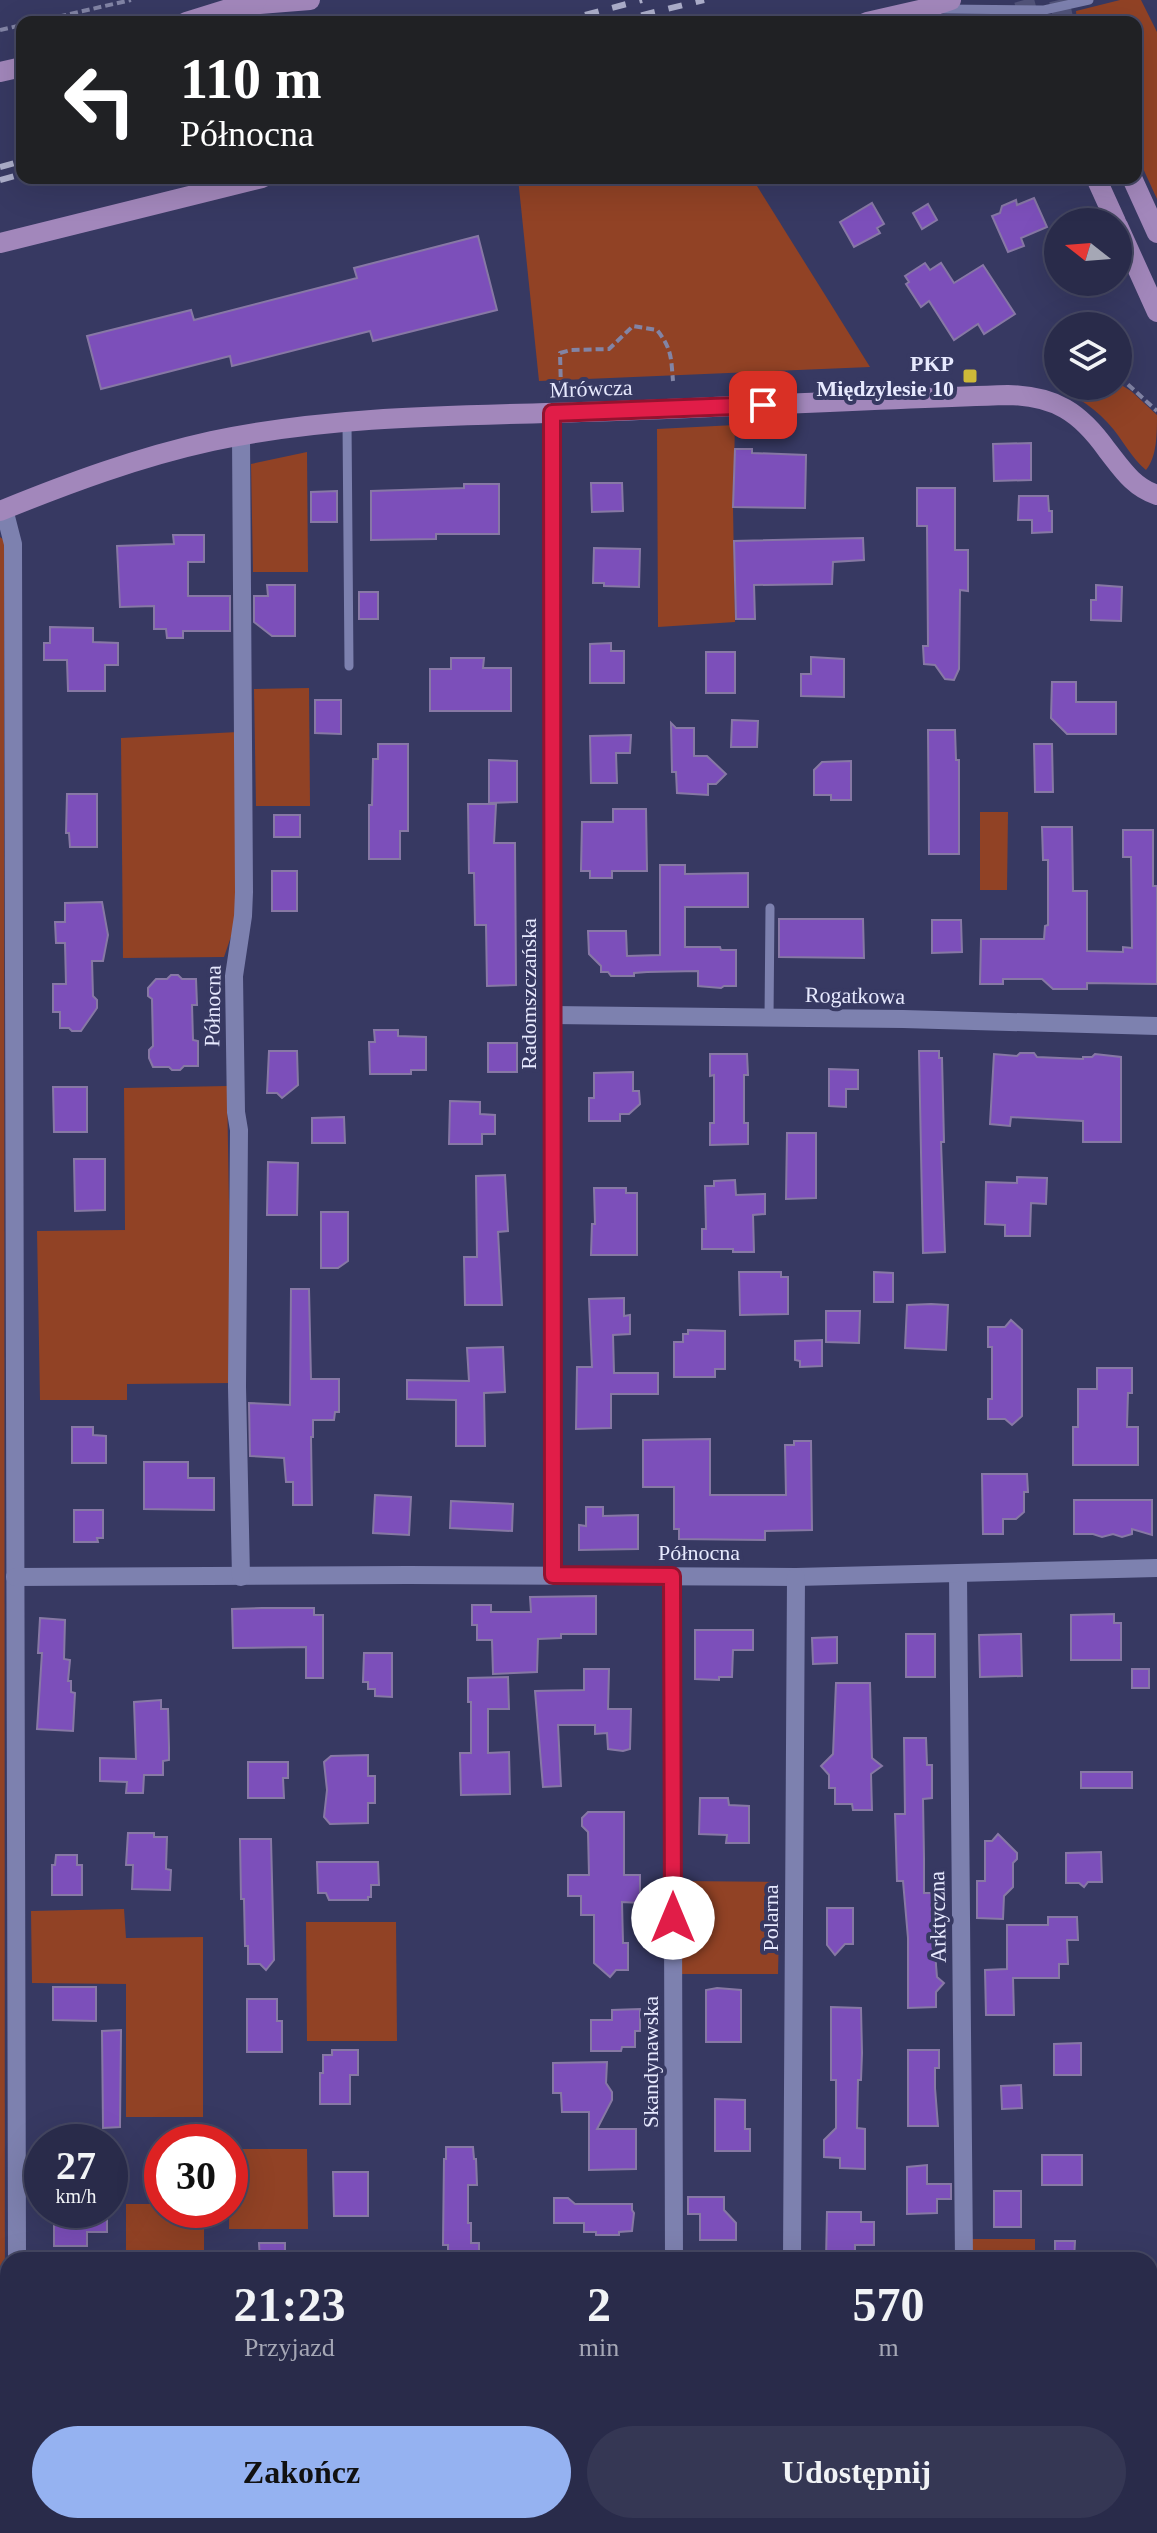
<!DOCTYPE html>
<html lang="pl">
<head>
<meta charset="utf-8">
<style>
  :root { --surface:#292b4a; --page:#353754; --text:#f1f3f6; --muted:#a5a7b5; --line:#454762; --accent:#95b2f1 }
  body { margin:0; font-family:"Times New Roman",serif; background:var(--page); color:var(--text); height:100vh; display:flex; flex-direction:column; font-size:30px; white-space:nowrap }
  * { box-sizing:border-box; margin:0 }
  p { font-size:26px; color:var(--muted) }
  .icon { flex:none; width:44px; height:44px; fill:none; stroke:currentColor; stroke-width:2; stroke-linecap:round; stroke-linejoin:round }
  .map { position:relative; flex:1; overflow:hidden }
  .drawer { position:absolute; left:0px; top:2252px; width:1158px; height:282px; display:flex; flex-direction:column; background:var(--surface); border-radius:24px 24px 0 0; box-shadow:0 8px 32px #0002,0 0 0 2px var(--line) }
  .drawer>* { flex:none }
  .top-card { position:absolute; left:16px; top:16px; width:1126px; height:168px; border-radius:16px; box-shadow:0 8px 32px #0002,0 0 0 2px var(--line); background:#202124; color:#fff; overflow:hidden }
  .needle { width:52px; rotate:287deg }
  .fabs { position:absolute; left:1044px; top:208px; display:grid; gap:16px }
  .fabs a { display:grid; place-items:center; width:88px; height:88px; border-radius:50%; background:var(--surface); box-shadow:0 8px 32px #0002,0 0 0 2px var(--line); font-size:40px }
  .speed { position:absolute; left:24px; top:2124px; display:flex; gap:16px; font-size:40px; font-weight:700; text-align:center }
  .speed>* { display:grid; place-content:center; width:104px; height:104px; border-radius:50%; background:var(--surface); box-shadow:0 8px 32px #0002,0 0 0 2px var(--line); line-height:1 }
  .speed small { font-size:20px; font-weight:400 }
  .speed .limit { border:12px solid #d22; background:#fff; color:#111 }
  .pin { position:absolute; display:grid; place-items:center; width:68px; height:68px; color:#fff; margin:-34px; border-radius:16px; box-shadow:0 4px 12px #0006 }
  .me { position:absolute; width:88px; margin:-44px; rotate:0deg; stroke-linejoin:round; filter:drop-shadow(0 0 6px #0008) }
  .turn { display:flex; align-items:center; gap:28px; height:168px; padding:0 32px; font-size:36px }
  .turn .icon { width:104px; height:104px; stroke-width:2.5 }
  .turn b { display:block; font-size:56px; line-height:68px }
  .eta { display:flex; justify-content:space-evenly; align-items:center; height:136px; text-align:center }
  .eta b { font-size:48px; font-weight:700; line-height:56px }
  .cta { display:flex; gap:16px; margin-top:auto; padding:16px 32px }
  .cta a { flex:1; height:92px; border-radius:48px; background:var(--accent); color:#111; font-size:32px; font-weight:700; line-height:92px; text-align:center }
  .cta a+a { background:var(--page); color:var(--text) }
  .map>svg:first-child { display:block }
  .green { fill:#914225 }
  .building { fill:#7c4fba; stroke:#8778a5; stroke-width:2 }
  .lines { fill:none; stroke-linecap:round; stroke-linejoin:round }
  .secondary-tunnel { stroke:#515379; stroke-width:20; stroke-dasharray:20 10; stroke-linecap:butt }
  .path { stroke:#8284a5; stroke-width:4; stroke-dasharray:8 4; stroke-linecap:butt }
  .lane { stroke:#7d81af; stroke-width:9 }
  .street { stroke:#7d81af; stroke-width:18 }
  .secondary { stroke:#a287bb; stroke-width:20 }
  .rail { stroke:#acaeca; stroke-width:6; stroke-dasharray:14 14; stroke-linecap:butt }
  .route-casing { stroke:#92132f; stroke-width:20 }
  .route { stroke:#e11d48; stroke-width:14 }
  .poi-dot { fill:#cdb938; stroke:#373962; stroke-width:3 }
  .labels { text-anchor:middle; stroke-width:8; stroke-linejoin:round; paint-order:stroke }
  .poi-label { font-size:22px; font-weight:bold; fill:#e7e9fe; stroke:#373962; text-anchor:end }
  .street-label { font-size:22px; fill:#e7e9fe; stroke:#373962 }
</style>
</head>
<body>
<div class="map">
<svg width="1157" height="2533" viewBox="0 0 1157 2533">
  <rect width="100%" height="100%" fill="#373962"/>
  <g class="green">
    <path d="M1120 0H1141L1157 32V199L1136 153V22H1077L1076 11Z"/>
    <path d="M518 178H752L870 367 539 381Z"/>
    <path d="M1054 383H1058V386H1118V383L1131 391 1157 415C1157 434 1157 457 1146 470 1132 458 1125 444 1114 430 1097 409 1078 397 1054 386Z"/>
    <path d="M735 425 733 507 735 622 658 627 657 429Z"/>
    <path d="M307 452 308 572H253L251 464Z"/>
    <path d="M0 537 4 540 5 2533H0Z"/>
    <path d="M309 688 310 806H256L254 689Z"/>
    <path d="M238 732 236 922 224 957 123 958 121 738Z"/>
    <path d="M980 812H1008L1007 890H980Z"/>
    <path d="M227 1086 232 1383 127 1384V1400H40L37 1231 125 1230 124 1088Z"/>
    <path d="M681 1881 780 1882 778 1974H681Z"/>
    <path d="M124 1909 126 1938 203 1937V2117H126V1984L32 1983 31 1911Z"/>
    <path d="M306 1922H396L397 2041H307Z"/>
    <path d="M230 2149H307L308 2229H229Z"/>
    <path d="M126 2204H162V2210H204V2260H126Z"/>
    <rect x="970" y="2239" width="65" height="21"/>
    <rect x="128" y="2526" width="78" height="7"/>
    <path d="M310 2526H447L450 2533H310Z"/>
    <path d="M469 2526H667V2533H471Z"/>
  </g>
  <g class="building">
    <path d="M1034 198 1047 227 1021 238 1024 246 1008 252 992 216 1000 213 1002 206 1016 200 1017 205Z"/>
    <path d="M872 203 884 224 877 228 880 233 854 247 840 222Z"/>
    <path d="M928 204 937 220 922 229 913 213Z"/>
    <path d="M478 236 497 310 373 341 370 331 232 366 230 356 101 389 87 336 191 310 194 320 357 278 354 268Z"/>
    <path d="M925 263 930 270 941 263 954 283 983 265 1015 314 984 334 978 324 954 340 929 301 921 307 906 284 909 282 905 276Z"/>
    <path d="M1031 443V480L994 481 993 444Z"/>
    <path d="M735 449H752V453L806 455 805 508 733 507Z"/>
    <path d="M591 483H622L623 511 592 512Z"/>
    <path d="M464 484H499V534H436V539L371 540V491L464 488Z"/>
    <path d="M917 488H955V550H968V591L960 590 959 669 954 680 945 679 935 665 924 664 923 646H928L927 526H917Z"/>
    <path d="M337 491V522H311V492Z"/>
    <path d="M1019 496H1048L1049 511H1052V532L1032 533V520H1018Z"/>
    <path d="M173 535H204V562H188V596H230V631H183V638H167L166 629H154V606L120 607 117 546 174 544Z"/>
    <path d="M863 538 864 560 833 562 832 584 754 585 755 619H736L734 541Z"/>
    <path d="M594 548 640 549 639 587 604 586V583H593Z"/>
    <path d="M267 585H295V636H272L254 622V596H268Z"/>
    <path d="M1096 585 1122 587 1121 621 1091 620V600H1096Z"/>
    <rect x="359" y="592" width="19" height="27"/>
    <path d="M50 627 93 628V642L118 643V665H105V691H68L67 660H44V643H50Z"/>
    <path d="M611 643V651H624V683H590V644Z"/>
    <rect x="706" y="652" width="29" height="41"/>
    <path d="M811 657 844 659V697L801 696V674H811Z"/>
    <path d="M451 658H484L483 668H511V711H430V669H451Z"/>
    <path d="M1052 682H1076V702H1116V734H1067L1051 718Z"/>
    <path d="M315 700H341V734L315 733Z"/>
    <path d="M732 720 758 721 757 747H731Z"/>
    <path d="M671 723 676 728H694V756H707L726 774 716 784H708V795L677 793 676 772H672Z"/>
    <path d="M928 730H955L956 760H959V854H929Z"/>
    <path d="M631 735 630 753H616L617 783H591L590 736Z"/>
    <path d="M378 744H408V831H400V859H369V805H372L373 759H378Z"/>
    <path d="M1034 744H1052L1053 792H1035Z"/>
    <path d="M489 760 517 761V802L489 803Z"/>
    <path d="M851 761V800H831V795H814V770L822 762Z"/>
    <path d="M67 794H97V847H70L69 833H66Z"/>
    <path d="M468 804H496L494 843H515L516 985 487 986 486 925H475L474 873H469Z"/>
    <path d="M613 809H646L647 871H612V878H590V871H581L582 822H613Z"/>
    <rect x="274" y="815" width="26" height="22"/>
    <path d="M1042 827H1072L1073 891H1087V951L1123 952V947L1132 948 1131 857H1123V830H1153V886H1157V984L1087 983V989H1053L1042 979H1003V984H980L981 939H1044L1045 926 1048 925V860H1043Z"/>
    <path d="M660 865H685V874L748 873V907H685V947H720L721 950H736V986H724L721 988 698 986V971L647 972 634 973V976H611L608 972H601V966L589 954 588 931H626L627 956 660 955Z"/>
    <rect x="272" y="871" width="25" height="40"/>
    <path d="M102 902 108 935 103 961H92L93 996 97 1000V1008L81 1031H72L69 1028H60V1012H53V984H66L65 943H56L55 922H65V903Z"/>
    <path d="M779 919H863L864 958 779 957Z"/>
    <path d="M932 920H961L962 952 932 953Z"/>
    <path d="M171 975H178L182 979H196L197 1005H192L193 1040 198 1041V1066H184L180 1070H172L169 1067H153L149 1058V1050L153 1046 152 999 148 996V988L156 979H167Z"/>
    <path d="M374 1030H398V1036L426 1037V1070H411V1074H370L369 1042H375Z"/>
    <rect x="488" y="1043" width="29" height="29"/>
    <path d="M269 1051H297L298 1085 282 1098 277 1093H267Z"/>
    <path d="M919 1051H939V1058H942L944 1142H941L945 1252 923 1253Z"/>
    <path d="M1020 1053H1034L1037 1057 1083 1059V1057H1092L1095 1054 1121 1057V1142H1083V1121L1011 1117 1010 1126 990 1124 994 1054 1017 1056Z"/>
    <path d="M710 1054H747L748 1075H744V1123H748V1144L710 1145V1123H714V1075L710 1076Z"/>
    <path d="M829 1069 858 1070V1089H846V1107L829 1106Z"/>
    <path d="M633 1072V1091H639L640 1104 629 1114H620V1121H589V1098H594V1073Z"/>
    <path d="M53 1087H87V1132H54Z"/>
    <path d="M450 1101 480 1102V1114L495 1115V1134H482V1144H449Z"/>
    <path d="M344 1117 345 1143H312V1118Z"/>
    <path d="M787 1133H816V1198L786 1199Z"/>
    <path d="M74 1159H105V1210L75 1211Z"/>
    <path d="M268 1162 298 1163 297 1215H267Z"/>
    <path d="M505 1175 508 1231 498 1232 502 1305H465L464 1257H477L476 1176Z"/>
    <path d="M1017 1177 1047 1178 1046 1204 1031 1203 1030 1236H1005V1225L985 1224 986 1182 1017 1183Z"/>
    <path d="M735 1180 736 1195 765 1194V1214L753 1215 754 1252H733V1249H702V1229H706L705 1186H714V1181Z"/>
    <path d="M594 1188H626V1193H637V1255H591L592 1224H595Z"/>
    <path d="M321 1212H348V1261L338 1268H321Z"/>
    <path d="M739 1272H781V1277H788V1314L740 1315Z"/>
    <path d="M874 1272 893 1273V1302H874Z"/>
    <path d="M291 1289H309L311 1379H339V1412H335L334 1420H313V1437H311L312 1505H293V1482H286L284 1458 250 1456 249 1403 290 1405Z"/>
    <path d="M624 1298V1316L630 1315V1334L613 1335 614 1373H658V1394H611V1428L576 1429 577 1367H592L589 1299Z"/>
    <path d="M931 1304 948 1305 946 1350 905 1348 907 1305Z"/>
    <path d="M826 1311H860L859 1343 826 1342Z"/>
    <path d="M1011 1320 1022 1330V1416L1012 1425 1005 1419H988V1399H992V1347H988V1327H1005Z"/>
    <path d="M688 1330 725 1331V1369H715V1377H674V1342H683V1334H688Z"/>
    <path d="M822 1340V1366L800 1367V1361L795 1360V1341Z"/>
    <path d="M503 1347 505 1392 484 1393 485 1446H456V1400L407 1399V1380L469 1381 467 1348Z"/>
    <path d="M1097 1368H1132V1393H1128L1127 1427H1138V1465H1073V1427H1078V1389H1097Z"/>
    <path d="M72 1427H93V1435L106 1436V1463H72Z"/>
    <path d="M710 1439V1495H786L785 1445H794V1441H811L812 1530 765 1531V1540L679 1539V1529H674V1487H643V1440Z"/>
    <path d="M144 1462H188V1478H214V1510L144 1509Z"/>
    <path d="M982 1474H1027L1028 1492H1024V1512L1016 1519H1003V1534H983Z"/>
    <path d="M375 1495 411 1497 409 1535 373 1533Z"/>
    <path d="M1074 1500H1152V1535L1132 1529V1534L1122 1537 1113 1534 1102 1537 1093 1534H1074Z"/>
    <path d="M451 1501 513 1504 512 1531 450 1528Z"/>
    <path d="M586 1507H603V1516L638 1515V1549L579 1550V1525L586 1526Z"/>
    <path d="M74 1510H103V1538H97L98 1542H74Z"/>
    <path d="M596 1596V1634H561V1638L538 1639 537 1672 493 1674 492 1640H477V1625H472V1605H491V1612H531L530 1597Z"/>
    <path d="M262 1608H314V1615H323V1678H306V1647L233 1648 232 1609Z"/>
    <path d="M1114 1614V1623H1121V1660H1071V1615Z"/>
    <path d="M40 1618 65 1620 64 1659 70 1660 68 1681H71V1692L75 1693 73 1731 37 1729 42 1653H38Z"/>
    <path d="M695 1630H753V1650H733L732 1677H719V1680L695 1679Z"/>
    <rect x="906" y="1634" width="29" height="43"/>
    <path d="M1021 1634 1022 1676 980 1677 979 1635Z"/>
    <path d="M837 1637V1663L813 1664 812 1638Z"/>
    <path d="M364 1653H392V1697L375 1696V1689H368V1682H363Z"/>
    <path d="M584 1669H609L608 1709H631L630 1749 623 1751 608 1749 607 1733 595 1734V1725H558L561 1786 543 1787 535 1691 584 1690Z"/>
    <rect x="1132" y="1669" width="17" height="19"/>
    <path d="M508 1677 509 1709H488V1753L509 1752 510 1794 461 1795 460 1753H471V1702H468V1678Z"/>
    <path d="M836 1683H870L872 1758 882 1766 871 1774 872 1810H853L852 1804H835V1788H829V1775L821 1766 833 1754Z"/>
    <path d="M161 1700V1709H168L169 1747V1760L163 1761V1775H144L143 1793H126L127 1782 100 1781V1758L136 1759 134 1702Z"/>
    <path d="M904 1738H926L927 1765H932V1798L923 1799 924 1858V1893H940L941 1925H935L936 1965 937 1977 944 1983 936 1992V2007L908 2008V1938L903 1881H897L895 1814H905Z"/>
    <path d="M368 1755V1776H375V1803H368V1823L330 1824 324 1817 327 1790 324 1762 331 1756Z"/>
    <path d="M248 1762H288V1778H283L284 1798H248Z"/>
    <rect x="1081" y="1772" width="51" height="16"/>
    <path d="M700 1798H728L729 1805 749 1806V1843H726L727 1835 699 1834Z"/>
    <path d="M588 1812H624V1875H640V1903L622 1902 623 1943H628V1970H616L610 1977 594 1963V1915H581V1896H568V1875H589L588 1832 582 1826V1818Z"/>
    <path d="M128 1833H154V1837H167L166 1869 171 1870 170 1890 132 1889 133 1865H126Z"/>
    <path d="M998 1834 1017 1853V1859L1013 1863V1887L1004 1896 1003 1919 977 1918V1881H985V1841H992Z"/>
    <path d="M240 1839H271L274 1960 266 1970 260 1964H248V1946H245L244 1899H241Z"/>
    <path d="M1101 1852 1102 1882H1088L1084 1887 1079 1883H1066V1853Z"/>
    <path d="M56 1855H77V1865H82V1895H52V1865H55Z"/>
    <path d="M317 1862H378L379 1885H371V1897H368V1900H329L326 1893H318Z"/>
    <path d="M827 1908H853V1944H845L835 1955 827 1945Z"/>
    <path d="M1048 1917H1077L1078 1940H1067L1068 1964H1059V1978H1013L1014 2015H986L985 1970 1007 1969V1925H1048Z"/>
    <path d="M53 1987H96V2021L53 2020Z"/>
    <path d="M717 1988 741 1990V2042H706V1990Z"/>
    <path d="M247 1999H277V2021H282V2052H247Z"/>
    <path d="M831 2007 861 2008 862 2053 861 2080H858L857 2128 865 2129V2169L840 2168V2158L824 2157V2140L836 2128V2080H831Z"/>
    <path d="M640 2009V2031H635V2047H622L621 2051H591V2020H612V2010Z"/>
    <path d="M121 2030 120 2127 103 2128 102 2031Z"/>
    <path d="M1081 2043V2075H1054V2044Z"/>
    <path d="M332 2050H358V2075H350V2104H320V2073H323V2055H332Z"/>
    <path d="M908 2050H939V2068H935V2088L938 2126H908Z"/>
    <path d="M607 2062 606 2083 612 2092V2100L597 2129H636V2169L589 2170V2112H562L561 2093H553V2063Z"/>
    <path d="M1021 2085 1022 2108 1002 2109 1001 2086Z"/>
    <path d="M715 2099 745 2100V2129H750V2151H715Z"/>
    <path d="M446 2147H473L474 2159H476L477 2185H468V2223H471V2243H479V2260H448V2245H443L444 2159H446Z"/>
    <rect x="1042" y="2155" width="40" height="30"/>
    <path d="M927 2165V2184H951V2199H937V2213L907 2214V2167Z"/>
    <path d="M333 2172H368V2216H334Z"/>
    <rect x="994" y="2191" width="27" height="36"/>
    <path d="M688 2197H724V2210L736 2223V2240H700V2214H688Z"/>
    <path d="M554 2198H568L575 2204H632V2210L634 2213 632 2231 619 2232V2235H596V2232H584V2223H554Z"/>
    <path d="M64 2210H107V2232H87V2246H54V2213H64Z"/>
    <path d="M827 2212H861V2222H874V2245H855V2260H826Z"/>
    <path d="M1055 2241H1075L1074 2260H1055Z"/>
    <path d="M259 2243H285V2260H260Z"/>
  </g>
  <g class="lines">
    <g class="secondary-tunnel">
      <path d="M1024 0 1030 22"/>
      <path d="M1059 0 1064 22"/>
    </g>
    <g class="path">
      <path d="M35 22 131 0"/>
      <path d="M0 30 22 25"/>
      <path d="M1118 378 1123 380 1157 411"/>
      <path d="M561 389 560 353 571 350 609 349 633 326 657 330C672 349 671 358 673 381"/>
      <path d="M457 2526 460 2533"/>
    </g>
    <g class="lane">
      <path d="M944 9 1044 10 1089 0"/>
      <path d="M347 422 349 666"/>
      <path d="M769 1018 770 908"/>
    </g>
    <g class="street">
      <path d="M552 413 553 1575"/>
      <path d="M4 509 13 544 17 2260"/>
      <path d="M552 1015 903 1019 1157 1026"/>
      <path d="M958 1574 964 2260"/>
      <path d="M672 1576 674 2260"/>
      <path d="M15 1577 408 1575 796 1577 1157 1568"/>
      <path d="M241 1577 237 1387 239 1130 236 1112 234 976 243 916 244 892 241 436"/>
      <path d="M792 2260 796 1577"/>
      <path d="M18 2526V2533"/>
      <path d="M676 2526V2533"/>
      <path d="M966 2526 967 2533"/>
      <path d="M790 2533V2526"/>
    </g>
    <g class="secondary">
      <path d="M246 5 310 0"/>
      <path d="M186 22 257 0"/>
      <path d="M867 22 924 9 951 0"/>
      <path d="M0 72 22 67"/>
      <path d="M1096 178 1116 222"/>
      <path d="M1132 178 1157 233"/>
      <path d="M1118 226 1157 312"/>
      <path d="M0 243 262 178"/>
      <path d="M0 511C69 483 139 457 212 441 344 413 481 416 616 411 747 406 877 399 1008 395 1055 396 1080 412 1107 450 1122 469 1133 487 1157 495"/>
    </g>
    <g class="rail">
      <path d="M558 22 642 0"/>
      <path d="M614 22 704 0"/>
      <path d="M0 167 22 161"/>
      <path d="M0 180 22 174"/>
    </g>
  </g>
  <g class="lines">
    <defs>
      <path id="route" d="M673 1918 672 1576 553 1575 552 413 763 405"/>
    </defs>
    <use href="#route" class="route-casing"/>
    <use href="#route" class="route"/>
  </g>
  <rect class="poi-dot" x="962" y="368" width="16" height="16" rx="4"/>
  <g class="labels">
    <g class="poi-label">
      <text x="954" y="371">PKP<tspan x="954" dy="25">Międzylesie 10</tspan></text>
    </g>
    <g class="street-label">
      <text transform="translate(591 388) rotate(-2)" y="8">Mrówcza</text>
      <text transform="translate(528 994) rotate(-90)" y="8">Radomszczańska</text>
      <text transform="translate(855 995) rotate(1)" y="8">Rogatkowa</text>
      <text transform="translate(212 1006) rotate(-89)" y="8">Północna</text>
      <text x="699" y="1560">Północna</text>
      <text transform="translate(937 1917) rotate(-91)" y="8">Arktyczna</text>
      <text transform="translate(770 1918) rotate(-90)" y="8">Polarna</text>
      <text transform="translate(650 2062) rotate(-90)" y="8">Skandynawska</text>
    </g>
  </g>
</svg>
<div class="fabs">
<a><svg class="needle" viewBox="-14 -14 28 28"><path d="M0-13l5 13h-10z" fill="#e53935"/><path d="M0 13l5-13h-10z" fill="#a5a7b5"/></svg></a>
<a><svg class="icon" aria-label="layers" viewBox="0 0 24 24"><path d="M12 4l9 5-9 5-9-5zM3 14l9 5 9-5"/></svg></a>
</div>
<div class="speed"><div>27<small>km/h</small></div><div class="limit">30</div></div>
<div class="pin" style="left:763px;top:405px;background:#d93025"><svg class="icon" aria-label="arrive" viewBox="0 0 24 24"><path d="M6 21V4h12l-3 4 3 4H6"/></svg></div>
<svg class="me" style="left:673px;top:1918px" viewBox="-20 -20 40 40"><circle r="19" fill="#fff"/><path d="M0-13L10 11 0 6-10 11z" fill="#e11d48"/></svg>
<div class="top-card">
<div class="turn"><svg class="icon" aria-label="left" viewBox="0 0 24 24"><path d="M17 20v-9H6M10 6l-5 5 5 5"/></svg><div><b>110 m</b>Północna</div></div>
</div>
<section class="drawer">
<div class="eta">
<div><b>21:23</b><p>Przyjazd</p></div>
<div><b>2</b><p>min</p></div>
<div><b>570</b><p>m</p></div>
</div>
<div class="cta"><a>Zakończ</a><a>Udostępnij</a></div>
</section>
</div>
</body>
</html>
